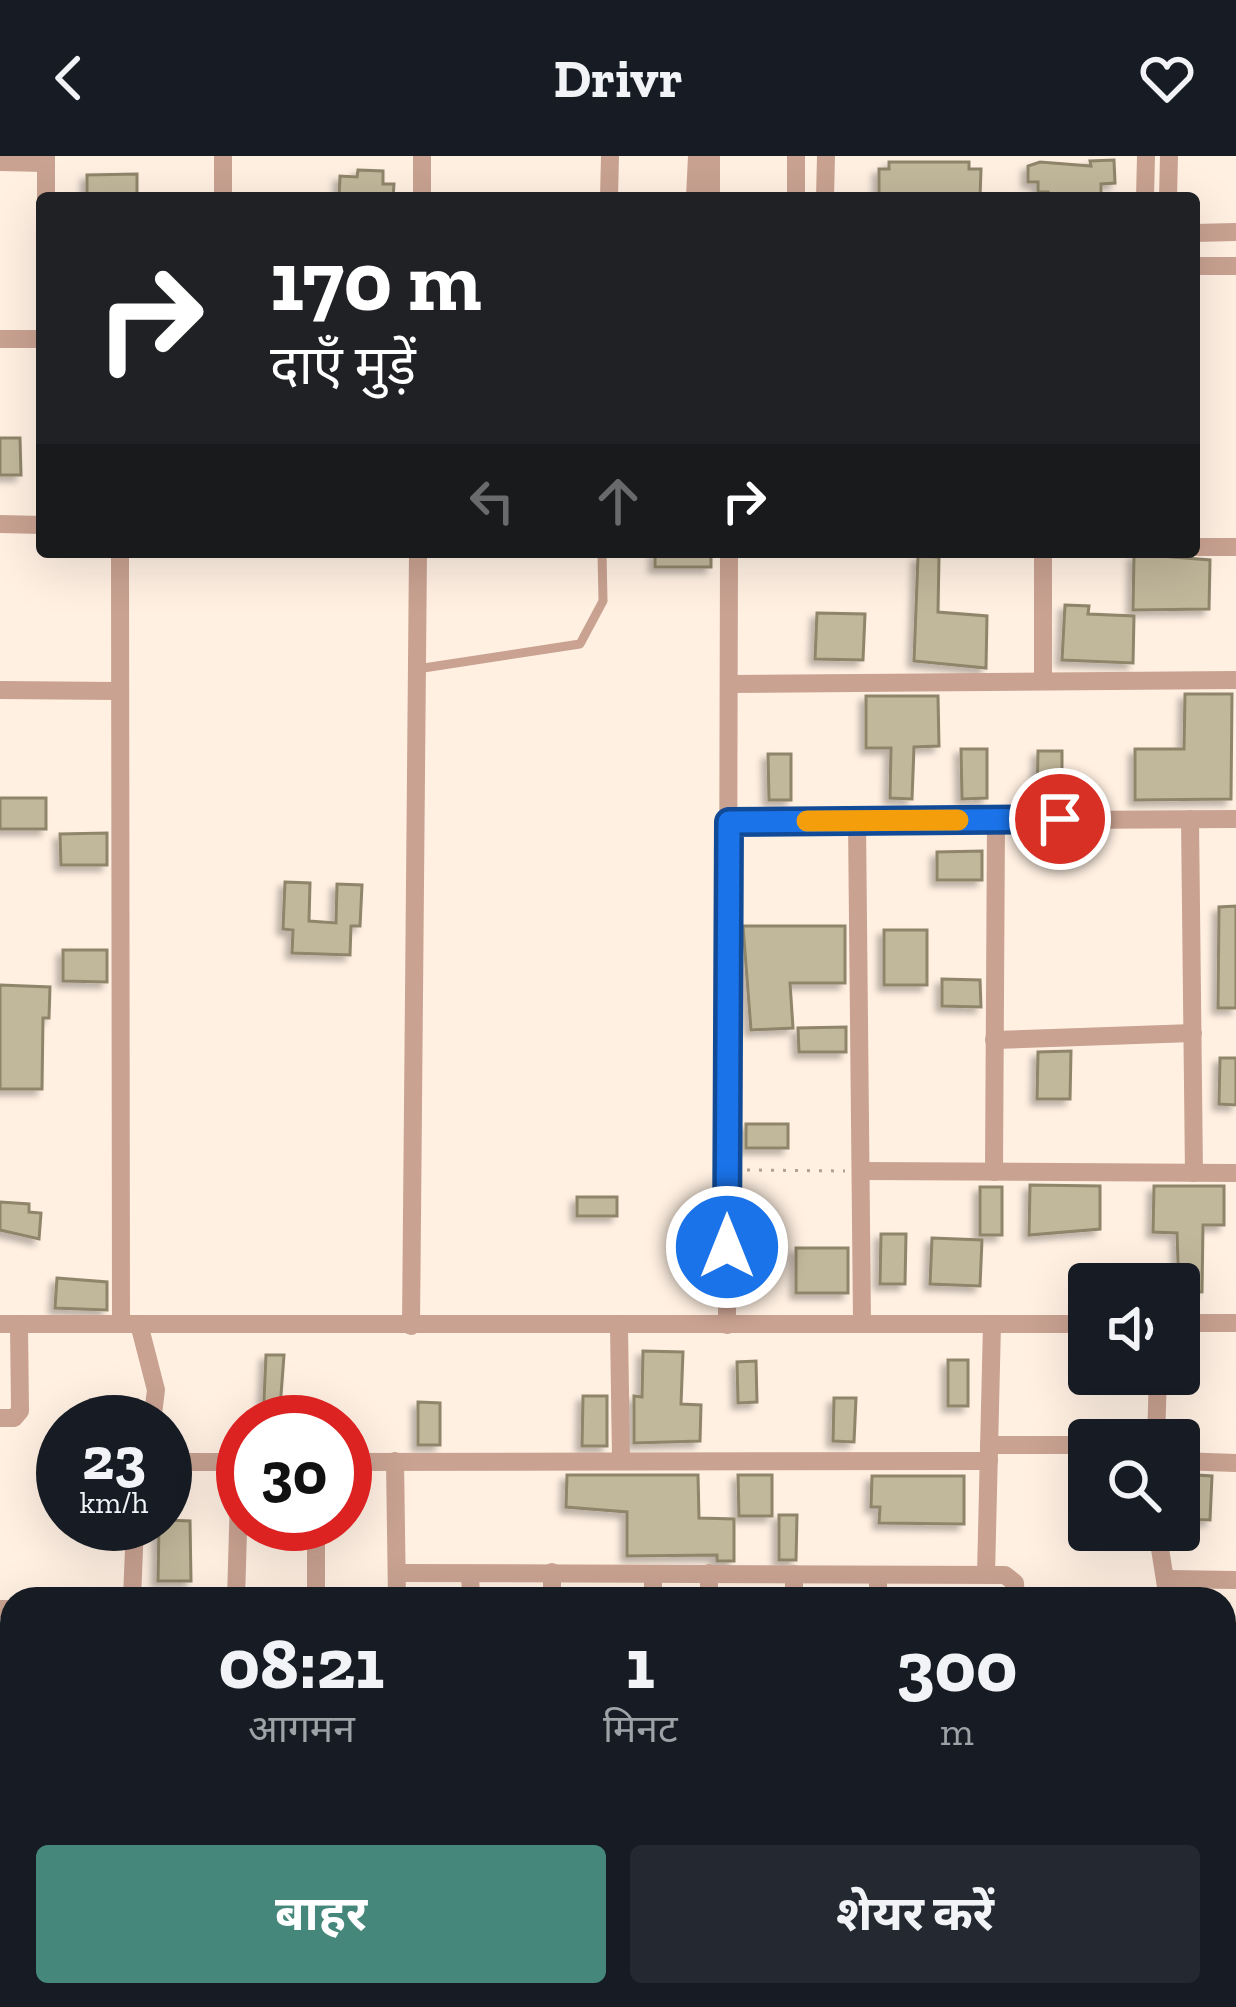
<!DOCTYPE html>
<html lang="hi">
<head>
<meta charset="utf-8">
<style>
  :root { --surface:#171b24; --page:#242831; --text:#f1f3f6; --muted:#9ea1a6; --accent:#45887b }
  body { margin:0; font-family:"Zilla Slab","Noto Sans Devanagari",serif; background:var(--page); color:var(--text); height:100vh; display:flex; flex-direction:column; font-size:45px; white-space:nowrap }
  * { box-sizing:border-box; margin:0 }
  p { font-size:39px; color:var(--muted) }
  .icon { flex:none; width:66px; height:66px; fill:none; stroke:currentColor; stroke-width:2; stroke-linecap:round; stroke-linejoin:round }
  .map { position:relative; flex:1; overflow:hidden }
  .panel { position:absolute; left:0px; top:1431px; width:1236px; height:420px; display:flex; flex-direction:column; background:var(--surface); border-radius:36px 36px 0 0; box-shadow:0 12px 48px #0002 }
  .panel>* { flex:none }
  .hud { position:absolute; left:36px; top:36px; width:1164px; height:366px; border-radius:12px; box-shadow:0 12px 48px #0002; background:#202124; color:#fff; overflow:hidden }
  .tools { position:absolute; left:1068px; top:1107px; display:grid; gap:24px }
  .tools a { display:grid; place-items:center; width:132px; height:132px; border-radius:12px; background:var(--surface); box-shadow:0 12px 48px #0002; font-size:60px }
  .speed { position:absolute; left:36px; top:1239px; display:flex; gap:24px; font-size:60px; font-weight:700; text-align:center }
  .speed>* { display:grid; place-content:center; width:156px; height:156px; border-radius:50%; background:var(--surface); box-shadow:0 12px 48px #0002; line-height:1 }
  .speed small { font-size:30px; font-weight:400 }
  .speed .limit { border:18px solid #d22; background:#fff; color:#111 }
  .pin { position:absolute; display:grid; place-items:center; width:102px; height:102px; color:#fff; margin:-51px; border:6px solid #fff; border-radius:50%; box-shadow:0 3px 12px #0007 }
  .me { position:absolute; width:132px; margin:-66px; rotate:0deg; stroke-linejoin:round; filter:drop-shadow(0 0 9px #0008) }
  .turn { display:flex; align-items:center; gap:42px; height:252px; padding:0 36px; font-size:54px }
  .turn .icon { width:156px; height:156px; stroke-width:2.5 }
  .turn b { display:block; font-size:84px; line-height:102px }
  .lanes { display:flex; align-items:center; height:114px; padding:0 36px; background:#0003; justify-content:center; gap:60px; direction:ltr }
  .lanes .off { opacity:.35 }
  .eta { display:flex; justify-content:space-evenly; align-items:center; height:204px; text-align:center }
  .eta b { font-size:72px; font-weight:700; line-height:84px }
  .button { display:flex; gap:24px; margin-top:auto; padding:24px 36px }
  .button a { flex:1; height:138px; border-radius:12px; background:var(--accent); color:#fff; font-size:48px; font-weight:700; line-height:138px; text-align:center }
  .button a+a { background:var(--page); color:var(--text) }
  header { display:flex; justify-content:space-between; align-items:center; height:156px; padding:0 36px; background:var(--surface); font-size:54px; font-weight:700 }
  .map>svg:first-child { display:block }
  .building { fill:#c1b79b; stroke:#8f856a; stroke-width:3; filter:url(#shadow) }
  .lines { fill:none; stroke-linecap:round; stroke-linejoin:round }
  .path { stroke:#aea195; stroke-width:3; stroke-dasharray:3 9; stroke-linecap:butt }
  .lane { stroke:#c9a291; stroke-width:9 }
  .street { stroke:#c9a291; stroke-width:18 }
  .route-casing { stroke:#114b97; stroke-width:30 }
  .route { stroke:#1a73e8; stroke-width:21 }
  .slow { stroke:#f59e0b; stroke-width:21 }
</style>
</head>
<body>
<header><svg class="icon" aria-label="back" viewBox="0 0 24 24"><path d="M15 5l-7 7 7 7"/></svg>Drivr<svg class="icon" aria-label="heart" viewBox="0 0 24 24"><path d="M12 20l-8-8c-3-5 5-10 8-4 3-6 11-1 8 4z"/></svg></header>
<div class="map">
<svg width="1236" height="1851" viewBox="0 0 1236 1851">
  <defs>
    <filter id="shadow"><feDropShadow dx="-5.5" dy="5.5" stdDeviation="3" flood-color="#0004"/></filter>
  </defs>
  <rect width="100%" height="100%" fill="#fff0e2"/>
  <g class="building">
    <path d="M1114 4 1115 27 1101 28V42H1048V36H1038V26H1028V10L1040 6 1091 10 1090 5Z"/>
    <path d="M889 6H969V13H981L980 42H879V13H889Z"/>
    <path d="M358 14 383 15V28H394L393 42H339L340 20 357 21Z"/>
    <path d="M137 18V42H87V19Z"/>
    <path d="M0 282H20L21 319H0Z"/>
    <rect x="655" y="396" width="56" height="15"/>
    <path d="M1134 398 1210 404 1209 453 1133 454Z"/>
    <path d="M918 400 939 401 938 456 987 460 986 512 914 505Z"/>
    <path d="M1065 449 1089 450 1088 458 1134 460 1133 507 1062 504Z"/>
    <path d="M817 457 865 458 863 504 815 503Z"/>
    <path d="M1185 538H1232L1231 643 1135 644V593H1184Z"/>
    <path d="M866 540H938L939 590 914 591 912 643 890 642 891 592H866Z"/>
    <path d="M961 593H987V642L962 643Z"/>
    <path d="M1038 595H1062V646H1037Z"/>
    <path d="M768 598H791V644H769Z"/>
    <rect x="0" y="642" width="46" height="31"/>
    <path d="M107 677V709H61L60 678Z"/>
    <path d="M982 695V724H937V696Z"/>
    <path d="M285 726 310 727 309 765 336 767 337 728 362 729 360 770H351L350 799 292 797 293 774 283 773Z"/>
    <path d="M1236 750V852H1218L1219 751Z"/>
    <path d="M743 770H845V827H790L793 872 751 874Z"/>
    <rect x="884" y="774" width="43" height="55"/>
    <path d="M63 794H107V826L63 825Z"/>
    <path d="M942 823 980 824 981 851 942 850Z"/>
    <path d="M0 829 50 831 49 862H43L42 933H0Z"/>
    <path d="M846 871V896H799L798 872Z"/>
    <path d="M1071 895 1070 943H1037L1038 896Z"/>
    <path d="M1220 902H1236V949L1219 948Z"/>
    <rect x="746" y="968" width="42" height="24"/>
    <path d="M1030 1029 1100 1030V1073L1029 1079Z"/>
    <path d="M1154 1030H1224V1069H1203L1202 1136 1179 1135 1177 1077 1153 1076Z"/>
    <rect x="980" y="1031" width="22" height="48"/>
    <rect x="577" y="1041" width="40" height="19"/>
    <path d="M0 1046 29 1048V1056L41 1057 39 1083 0 1074Z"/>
    <path d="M881 1078H906L905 1128H880Z"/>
    <path d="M932 1082 982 1084 980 1130 930 1128Z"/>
    <rect x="796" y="1092" width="52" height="45"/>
    <path d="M57 1122 107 1126V1154L55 1152Z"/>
    <path d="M643 1195 683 1196 681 1248 701 1249 700 1285 634 1287V1240L642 1241Z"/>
    <path d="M266 1199H284L279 1266H263Z"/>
    <rect x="948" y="1204" width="20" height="46"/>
    <path d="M756 1205 757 1246 738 1247 737 1206Z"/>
    <path d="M583 1240H607V1290H582Z"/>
    <path d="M834 1242H856L854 1286 833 1285Z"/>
    <path d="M418 1246 440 1247V1289H418Z"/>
    <path d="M1179 1318 1212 1320 1210 1364 1179 1363Z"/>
    <path d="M567 1319H698L699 1362 734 1363V1405H717V1399L627 1400V1356L566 1351Z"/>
    <path d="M738 1319H772V1360H739Z"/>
    <path d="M872 1320H964V1368L879 1367 880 1351H871Z"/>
    <path d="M779 1359H797L796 1404H779Z"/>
    <path d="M165 1364 190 1365 191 1425H158L159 1368Z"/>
  </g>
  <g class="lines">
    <path class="path" d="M747 1014 845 1015"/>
    <path class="lane" d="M417 513 580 488 603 445 602 396"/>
    <g class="street">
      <path d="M46 0V42"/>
      <path d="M711 0V42"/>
      <path d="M796 0V42"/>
      <path d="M0 6 46 7"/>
      <path d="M223 42V0"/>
      <path d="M422 42V0"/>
      <path d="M609 42 610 0"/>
      <path d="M695 42 697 0"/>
      <path d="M825 42 826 0"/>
      <path d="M1145 42 1146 0"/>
      <path d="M1168 42 1169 0"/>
      <path d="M1194 77 1236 76"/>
      <path d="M1194 110H1236"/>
      <path d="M0 183H42"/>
      <path d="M0 368 42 369"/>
      <path d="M1194 391H1236"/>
      <path d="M120 396 121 1168"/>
      <path d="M1043 396V523"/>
      <path d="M729 528 1236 524"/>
      <path d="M0 534 119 535"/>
      <path d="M1190 663 1194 1017"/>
      <path d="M857 665 862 1167"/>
      <path d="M729 666 1236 663"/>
      <path d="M994 884 1193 877"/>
      <path d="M861 1015 1236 1017"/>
      <path d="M994 1016 996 664"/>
      <path d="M1179 1167H1236"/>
      <path d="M0 1168H1089"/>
      <path d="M139 1168 156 1234 152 1266"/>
      <path d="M727 1169 729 396"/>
      <path d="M411 1170 418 396"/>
      <path d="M619 1170 621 1304"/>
      <path d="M0 1262H14L20 1255 19 1168"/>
      <path d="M1156 1284 1158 1218"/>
      <path d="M989 1289H1089"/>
      <path d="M395 1305 397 1443"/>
      <path d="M1179 1305 1236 1307"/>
      <path d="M165 1306H243"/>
      <path d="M345 1306 989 1305"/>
      <path d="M316 1368V1443"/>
      <path d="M1157 1374 1168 1443"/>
      <path d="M397 1417 1005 1419 1015 1427 1016 1443"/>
      <path d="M470 1418 471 1443"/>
      <path d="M794 1418V1443"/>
      <path d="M986 1419 992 1168"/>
      <path d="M1168 1423 1236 1424"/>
      <path d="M132 1443 135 1368"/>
      <path d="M236 1443 240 1306"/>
      <path d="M552 1443V1416"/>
      <path d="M653 1443V1418"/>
      <path d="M709 1443V1417"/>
      <path d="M878 1443V1419"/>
      <path d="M0 1453H12"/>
      <path d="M0 1523 12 1522"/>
      <path d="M0 1589 12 1588"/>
      <path d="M1224 1668 1236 1667"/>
      <path d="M0 1722 12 1737"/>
      <path d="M1224 1740H1236"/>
      <path d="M0 1801 12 1800"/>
      <path d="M1224 1805H1236"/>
      <path d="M88 1839V1851"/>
      <path d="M224 1839V1851"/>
      <path d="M397 1839V1851"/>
      <path d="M1170 1839V1851"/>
      <path d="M346 1851V1839"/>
      <path d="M536 1851V1842"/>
      <path d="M707 1851V1839"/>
      <path d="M926 1851 927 1839"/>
    </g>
  </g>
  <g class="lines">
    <defs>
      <path id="route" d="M727 1091 729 666 1060 663"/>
    </defs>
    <use href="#route" class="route-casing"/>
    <use href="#route" class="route"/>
    <path class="slow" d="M807 665 958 664"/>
  </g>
</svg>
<div class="tools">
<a><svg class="icon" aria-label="sound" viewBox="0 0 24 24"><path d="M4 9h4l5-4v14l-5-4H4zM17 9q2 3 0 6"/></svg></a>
<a><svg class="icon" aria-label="search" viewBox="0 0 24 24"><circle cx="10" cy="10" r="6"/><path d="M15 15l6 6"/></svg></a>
</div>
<div class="speed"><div>23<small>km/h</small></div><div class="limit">30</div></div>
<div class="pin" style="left:1060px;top:663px;background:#d93025"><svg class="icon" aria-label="arrive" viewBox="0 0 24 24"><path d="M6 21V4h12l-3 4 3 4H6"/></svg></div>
<svg class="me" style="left:727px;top:1091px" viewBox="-20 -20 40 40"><circle r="17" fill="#1a73e8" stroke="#fff" stroke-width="3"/><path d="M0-11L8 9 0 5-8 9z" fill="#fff"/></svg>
<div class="hud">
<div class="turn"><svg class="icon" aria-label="right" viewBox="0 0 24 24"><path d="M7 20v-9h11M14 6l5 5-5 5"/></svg><div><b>170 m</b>दाएँ मुड़ें</div></div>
<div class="lanes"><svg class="icon off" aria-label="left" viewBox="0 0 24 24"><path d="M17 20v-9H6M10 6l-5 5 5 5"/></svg><svg class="icon off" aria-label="ahead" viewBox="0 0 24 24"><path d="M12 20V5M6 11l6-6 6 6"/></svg><svg class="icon" aria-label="right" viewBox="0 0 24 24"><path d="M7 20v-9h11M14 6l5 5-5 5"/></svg></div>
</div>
<section class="panel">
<div class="eta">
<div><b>08:21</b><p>आगमन</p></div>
<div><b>1</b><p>मिनट</p></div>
<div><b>300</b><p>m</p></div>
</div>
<div class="button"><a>बाहर</a><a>शेयर करें</a></div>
</section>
</div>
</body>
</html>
